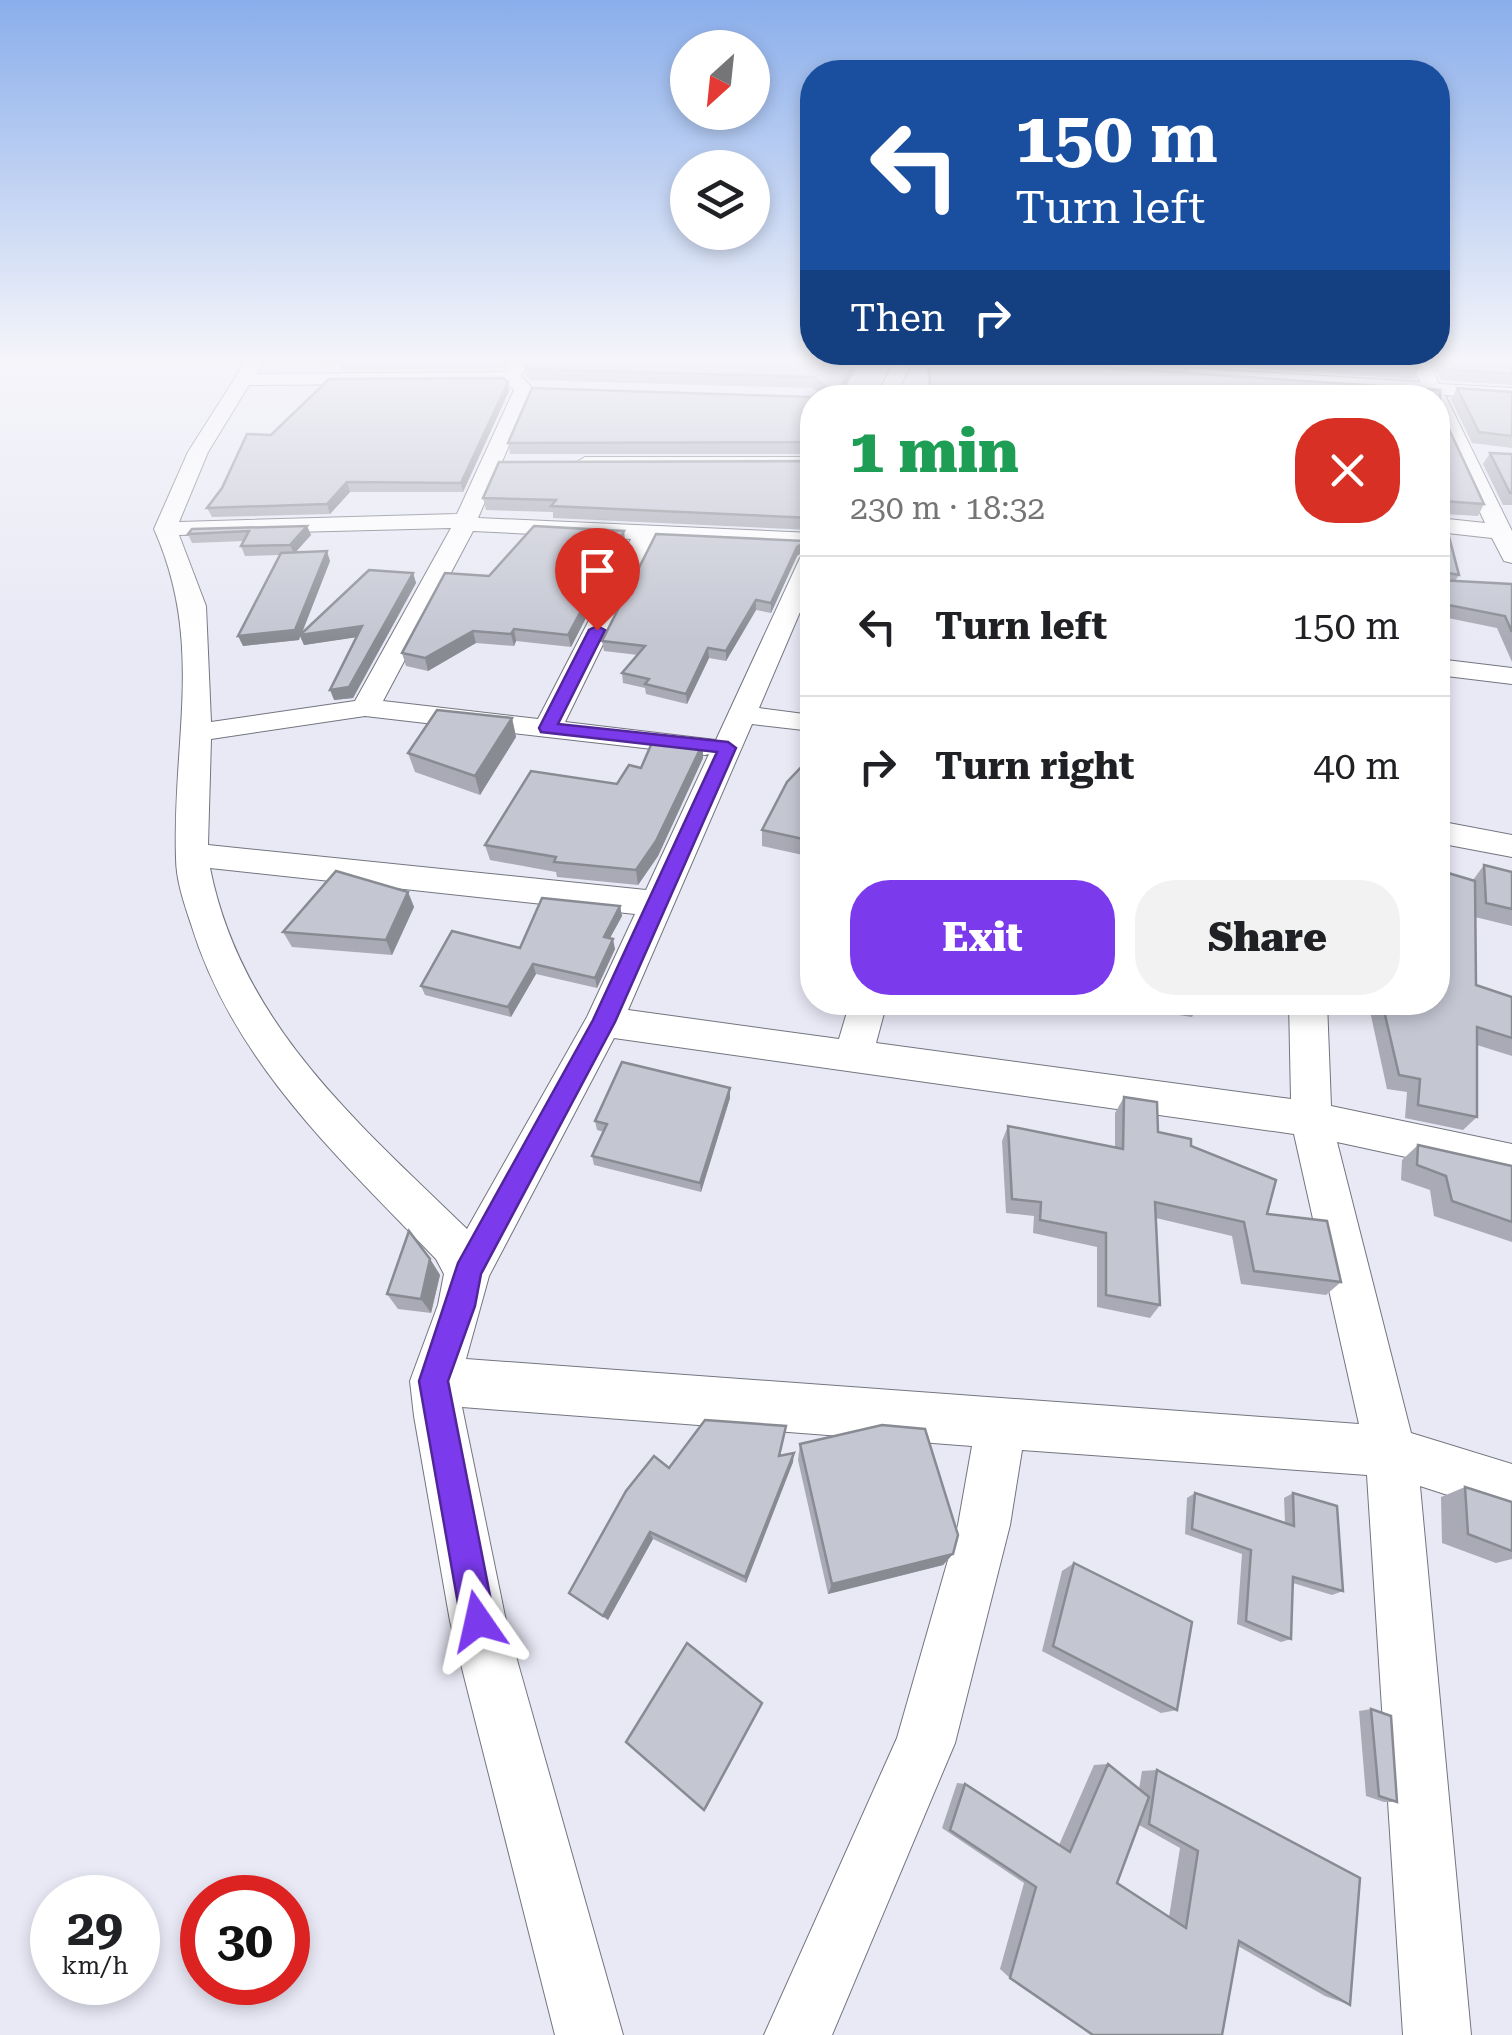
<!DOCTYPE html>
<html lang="en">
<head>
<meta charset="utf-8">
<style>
  :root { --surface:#fff; --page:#f2f2f2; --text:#202124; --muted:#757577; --line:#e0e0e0; --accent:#7c3aed }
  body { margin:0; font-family:"Roboto Serif",serif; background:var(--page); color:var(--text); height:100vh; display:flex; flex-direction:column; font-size:38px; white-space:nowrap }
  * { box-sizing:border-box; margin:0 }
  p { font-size:32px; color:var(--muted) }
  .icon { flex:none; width:55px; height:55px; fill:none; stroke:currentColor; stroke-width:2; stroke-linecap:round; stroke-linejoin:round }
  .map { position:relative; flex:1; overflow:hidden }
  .details { position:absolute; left:800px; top:385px; width:650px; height:630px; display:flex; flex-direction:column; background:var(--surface); border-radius:40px; box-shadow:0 5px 15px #0003 }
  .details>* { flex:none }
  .guide { position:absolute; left:800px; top:60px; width:650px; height:305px; border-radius:40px; box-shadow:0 5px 15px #0003; background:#1a4fa0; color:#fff; overflow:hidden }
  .needle { width:65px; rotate:207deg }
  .buttons { position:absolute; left:670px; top:30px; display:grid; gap:20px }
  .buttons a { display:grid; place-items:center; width:100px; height:100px; border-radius:50%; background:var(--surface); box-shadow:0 5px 15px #0003; font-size:50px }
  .speed { position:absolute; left:30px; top:1875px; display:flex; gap:20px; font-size:50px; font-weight:700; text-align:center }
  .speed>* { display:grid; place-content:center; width:130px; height:130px; border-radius:50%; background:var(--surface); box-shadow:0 5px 15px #0003; line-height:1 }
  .speed small { font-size:25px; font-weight:400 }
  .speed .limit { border:15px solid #d22; background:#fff; color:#111 }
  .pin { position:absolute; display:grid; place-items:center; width:85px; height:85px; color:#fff; margin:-102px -42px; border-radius:50% 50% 50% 0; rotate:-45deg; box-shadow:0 0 10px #0007 }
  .pin .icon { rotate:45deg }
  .me { position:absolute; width:110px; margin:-55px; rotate:349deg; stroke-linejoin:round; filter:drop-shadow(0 0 8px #0008) }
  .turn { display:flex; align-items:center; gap:35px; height:210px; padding:0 50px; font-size:45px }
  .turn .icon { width:130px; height:130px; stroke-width:2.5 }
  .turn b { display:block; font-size:70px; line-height:85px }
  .then { display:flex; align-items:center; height:95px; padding:0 50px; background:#0003; gap:20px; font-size:38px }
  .round { display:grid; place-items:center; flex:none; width:105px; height:105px; border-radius:40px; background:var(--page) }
  .headline { display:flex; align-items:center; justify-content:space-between; height:170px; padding:0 50px }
  h1 { font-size:60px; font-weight:800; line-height:75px; color:#1e9e55 }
  .button { display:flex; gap:20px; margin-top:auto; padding:20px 50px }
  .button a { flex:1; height:115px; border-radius:40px; background:var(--accent); color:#fff; font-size:40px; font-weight:800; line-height:115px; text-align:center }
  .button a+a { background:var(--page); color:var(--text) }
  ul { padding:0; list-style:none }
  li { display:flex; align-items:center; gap:30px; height:140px; padding:0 50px; border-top:2px solid var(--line) }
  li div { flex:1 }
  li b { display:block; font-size:38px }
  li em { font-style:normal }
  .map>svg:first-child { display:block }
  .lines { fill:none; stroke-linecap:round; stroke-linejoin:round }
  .minor-casing { stroke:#73757f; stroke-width:2 }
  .minor { fill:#fff; fill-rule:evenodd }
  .wall { fill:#a9aab5; fill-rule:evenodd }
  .shaded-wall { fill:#898b93 }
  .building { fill:#c4c6d2; stroke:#898b93; stroke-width:2.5 }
  .route { fill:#7c3aed; stroke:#51269a; stroke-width:2.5 }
</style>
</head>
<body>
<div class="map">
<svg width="1512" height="2035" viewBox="0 0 1512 2035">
  <rect width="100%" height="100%" fill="#e8e9f5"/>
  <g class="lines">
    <defs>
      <g id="minor">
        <path d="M249 356H267L256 374 506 372 516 356H534L521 376 533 389 478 518 812 533V547L654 540 565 722 716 740 800 558 812 551V584L759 708 812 715V731L752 724 628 1010 839 1039 850 1002H887L876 1043 1291 1099 1289 1002H1327L1331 1106 1512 1144V1180L1337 1142 1411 1433 1512 1464V1516L1420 1486 1471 2035H1403L1367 1475 1022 1450 1010 1525 955 1743 832 2035H764L897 1738 958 1525 972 1446 462 1407 506 1621 623 2035H555L450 1621 414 1416 410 1381 438 1305 444 1274 436 1259C339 1158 233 1062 191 924 184 903 176 880 176 858 172 740 205 643 154 529L188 452ZM506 383 514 390 457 514 179 522 208 452 249 385ZM451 528 355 701 211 722 206 606 179 535ZM473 531 631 539 538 719 383 701ZM365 716 705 755 709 754 646 890 208 845 211 739ZM210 868 635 914 587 1017 467 1229C358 1123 241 1024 210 868ZM614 1038 1294 1134 1359 1424 466 1359 489 1276Z"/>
        <path d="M858 356H982L985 360 976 365 913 361 894 398H875L894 363Z"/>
        <path d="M1408 356H1426L1439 384 1512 388V400L1445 395 1512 531V563L1504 561 1492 538 1438 532V518L1485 523 1438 420V398L1190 378 1181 373 1190 368 1420 382Z"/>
        <path d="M585 457H812V469L578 467 575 463Z"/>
        <path d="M1438 659 1512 668V684L1438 675Z"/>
        <path d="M1438 821 1512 835V857L1438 843Z"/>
      </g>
    </defs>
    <use href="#minor" class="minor-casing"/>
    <use href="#minor" class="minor"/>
  </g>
  <g class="wall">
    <path d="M295 356H513L504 368 341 370 340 366 297 363Z"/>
    <path d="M928 356 1440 390V410L1484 504 1478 516 1443 514 1459 575 1455 581 1512 584V662L1497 628 1438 616V398H929L927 366Z"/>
    <path d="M1058 356H1414L1419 368 1414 379Z"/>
    <path d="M1428 356H1512V385L1441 380Z"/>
    <path d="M860 360 840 398H812V454H510L508 443 812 397 818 392 812 388 531 380 526 376 524 365Z"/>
    <path d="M1457 388 1512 392V448L1472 443 1451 399Z"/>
    <path d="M509 391 463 492H350L330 514 212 517 207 508 271 435Z"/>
    <path d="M1490 453 1512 454V505H1503L1483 464Z"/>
    <path d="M812 461V530L553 518V512L486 510 483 498Z"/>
    <path d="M307 526 311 535 295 552 330 561 302 633 413 573 416 583 353 698 334 700 356 637 304 645 300 636 299 640 243 646 280 555 245 556 241 546 244 541 192 543 188 534Z"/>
    <path d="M624 531 625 542 571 647 516 641 514 646 476 643 428 671 406 666 402 653 489 576Z"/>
    <path d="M806 541 805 550 797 556 771 613 756 610 726 661 709 658 687 704 646 694 645 688 623 683 622 673 638 655 604 651 602 641Z"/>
    <path d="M812 581V619L802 618V605Z"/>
    <path d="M512 718 516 737 480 795 415 772 408 753Z"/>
    <path d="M703 743V758L658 856 638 885 557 877 556 872 490 860 485 845 617 784 641 768Z"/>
    <path d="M812 763V857L762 846V830Z"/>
    <path d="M1484 865 1512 872V926L1475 917 1476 985 1512 997V1056L1477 1045V1117L1463 1130 1405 1118 1407 1092 1387 1089 1368 1002H1438L1473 880Z"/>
    <path d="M408 892 414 907 392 955 292 947 283 932Z"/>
    <path d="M620 906 622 916 610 938 615 949 597 988 536 974 511 1017 425 995 421 986 520 948Z"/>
    <path d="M1031 1002H1200L1192 1017 1107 1004 1104 1011Z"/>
    <path d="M730 1088V1098L701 1192 594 1165 592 1156 604 1132 597 1130 595 1121Z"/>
    <path d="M1124 1097 1158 1132 1191 1146 1341 1282 1326 1295 1241 1284 1232 1236 1156 1218 1160 1305 1150 1318 1097 1307V1247L1033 1233 1034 1216 1006 1213 1002 1141 1008 1126 1115 1147V1113Z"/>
    <path d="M1418 1145 1512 1166V1242L1434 1216 1430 1190 1401 1180 1402 1160Z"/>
    <path d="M430 1259 440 1275 431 1313 398 1309 387 1294Z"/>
    <path d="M786 1426 780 1456 793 1462 746 1583 653 1539 608 1620 569 1593 669 1468Z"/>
    <path d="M800 1444 953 1554 943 1565 828 1594 798 1460Z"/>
    <path d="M1465 1487 1512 1502V1559L1496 1563 1442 1543 1441 1497Z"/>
    <path d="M1195 1493 1285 1522 1284 1498 1293 1493 1343 1591 1332 1595 1293 1583 1291 1639 1281 1642 1237 1624 1242 1554 1185 1534 1187 1498Z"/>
    <path d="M1074 1563 1177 1710 1161 1713 1042 1651 1062 1571Z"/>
    <path d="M1371 1709 1397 1802H1384L1366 1796 1359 1711Z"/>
    <path d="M1108 1764 1139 1789 1142 1771 1157 1770 1350 2005 1325 1996 1238 1946 1010 1978 1000 1969 1024 1883 942 1828 957 1783 965 1784 1059 1845 1094 1765ZM1139 1825 1180 1848 1169 1917 1117 1883Z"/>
  </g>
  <g class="shaded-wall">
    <path d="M503 356H513L504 368 502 357Z"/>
    <path d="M858 356H861L860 360 840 398H834Z"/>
    <path d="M508 382 509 391 463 492 461 483Z"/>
    <path d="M347 482 350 492 330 514 327 504Z"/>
    <path d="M307 526 311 535 294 554 290 545Z"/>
    <path d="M624 531 625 542 571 647 568 635Z"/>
    <path d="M806 541 805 550 797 556 771 613V603L797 547Z"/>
    <path d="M327 551 330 561 301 635 362 626 365 636 304 645 300 636 299 640 243 646 238 636Z"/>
    <path d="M413 573 416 583 353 698 334 700 330 690Z"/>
    <path d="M756 600V610L726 661V651Z"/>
    <path d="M514 629 516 641 514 646 511 634Z"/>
    <path d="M473 631 476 643 428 671 425 658Z"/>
    <path d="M708 648 709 658 687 704 686 694Z"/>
    <path d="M512 718 516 737 480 795 475 776Z"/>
    <path d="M703 743V758L658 856 638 885 636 870Z"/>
    <path d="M408 892 414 907 392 955 386 940Z"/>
    <path d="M620 906 622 916 605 947 604 937Z"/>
    <path d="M613 939 615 949 597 988 595 978Z"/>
    <path d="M533 964 536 974 511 1017 508 1007Z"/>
    <path d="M730 1088V1098L701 1192 700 1183Z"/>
    <path d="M430 1259 440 1275 431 1313 421 1299Z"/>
    <path d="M794 1453 793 1462 746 1583 745 1577Z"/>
    <path d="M650 1532 653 1539 608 1620 603 1616Z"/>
    <path d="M953 1554 943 1565 828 1594 832 1584Z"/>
    <path d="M762 1703 706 1809 704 1810Z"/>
  </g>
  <g class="building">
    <path d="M341 356H503L502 357 338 359Z"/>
    <path d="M530 356H858L834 398H812V442L508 443 532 388 812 397 825 386 813 377 529 369 524 365Z"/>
    <path d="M928 356 1440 390V410L1484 504 1443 501 1441 506 1459 575 1438 571V398H931Z"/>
    <path d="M1230 356H1414L1419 368Z"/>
    <path d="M1439 356H1512V374L1447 369Z"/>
    <path d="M503 378 508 382 461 483 347 482 327 504 207 508 222 488 247 434 271 435 329 379Z"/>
    <path d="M1457 388 1512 392V436L1479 432Z"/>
    <path d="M1490 453 1512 454V493H1510Z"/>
    <path d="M812 461V518L551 506 556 500 483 498 499 462Z"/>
    <path d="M307 526 290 545 241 546 249 531 188 534 192 529Z"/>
    <path d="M534 526 624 531 568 635 514 629 511 634 473 631 425 658 402 653 445 573 489 576Z"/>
    <path d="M656 534 806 541 797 547 771 603 756 600 726 651 708 648 686 694 645 684 649 679 622 673 645 646 602 641Z"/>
    <path d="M327 551 295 630 238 636 281 553Z"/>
    <path d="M369 570 413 573 349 687 330 690 362 626 300 635Z"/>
    <path d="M1438 580 1512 584V632L1505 616 1438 603Z"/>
    <path d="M812 581V606L802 605Z"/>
    <path d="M437 710 512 718 475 776 408 753Z"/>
    <path d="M654 738 703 743 656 841 636 870 554 862 556 857 485 845 531 771 617 784 629 765 641 768Z"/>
    <path d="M807 761 812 763V841L762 830 787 782Z"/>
    <path d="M1484 865 1512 872V909L1486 903Z"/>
    <path d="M1438 870 1475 881 1476 985 1512 997V1038L1477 1027V1117L1418 1105 1420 1079 1399 1075 1382 1002H1438Z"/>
    <path d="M336 871 408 892 386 940 283 932Z"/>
    <path d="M542 898 620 906 604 937 613 939 595 978 533 964 508 1007 421 986 452 931 520 948Z"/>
    <path d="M622 1062 730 1088 700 1183 592 1156 607 1124 595 1121Z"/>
    <path d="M1124 1097 1157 1102 1158 1132 1191 1139V1146L1276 1180 1267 1214 1327 1221 1341 1282 1254 1271 1244 1222 1155 1202 1160 1305 1106 1295V1233L1040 1220 1041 1202 1012 1199 1008 1126 1123 1149Z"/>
    <path d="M1418 1145 1512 1166V1222L1452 1201 1446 1176 1417 1165Z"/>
    <path d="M409 1231 430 1259 421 1299 387 1294Z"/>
    <path d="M705 1420 786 1426 779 1456 794 1453 745 1577 650 1532 603 1616 569 1593 626 1491 654 1456 669 1468Z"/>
    <path d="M882 1425 925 1429 958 1535 953 1554 832 1584 800 1444Z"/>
    <path d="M1465 1487 1512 1502V1551L1468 1534Z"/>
    <path d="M1195 1493 1294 1526 1293 1493 1337 1506 1343 1591 1293 1577 1291 1639 1246 1621 1251 1550 1192 1529Z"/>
    <path d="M1074 1563 1192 1622 1177 1710 1053 1646Z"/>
    <path d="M687 1643 762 1703 704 1810 626 1742Z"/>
    <path d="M1371 1709 1391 1716 1397 1802 1379 1796Z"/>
    <path d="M1108 1764 1149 1797 1117 1883 1186 1928 1198 1851 1149 1824 1157 1770 1360 1878 1350 2005 1239 1941 1222 2035H1093L1010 1978 1036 1887 950 1830 965 1784 1070 1852Z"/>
  </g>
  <linearGradient id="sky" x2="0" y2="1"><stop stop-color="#8aaeeb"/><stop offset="0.56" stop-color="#f5f5fa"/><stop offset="1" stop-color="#f5f5fa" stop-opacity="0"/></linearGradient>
  <rect width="1512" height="641" fill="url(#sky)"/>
  <path class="route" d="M597 626 605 630 558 724 728 742 736 748 615 1022 481 1274 475 1306 448 1381 495 1621 490 1633 478 1638 466 1633 461 1621 419 1381 458 1263 593 1020 717 752 541 732 539 728 589 630Z"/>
</svg>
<div class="buttons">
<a><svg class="needle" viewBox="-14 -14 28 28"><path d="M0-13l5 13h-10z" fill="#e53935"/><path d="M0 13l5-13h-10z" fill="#757577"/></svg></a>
<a><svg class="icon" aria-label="layers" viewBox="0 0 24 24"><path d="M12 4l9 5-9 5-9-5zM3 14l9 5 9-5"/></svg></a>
</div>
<div class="speed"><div>29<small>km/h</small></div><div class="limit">30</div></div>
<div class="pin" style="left:597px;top:630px;background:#d93025"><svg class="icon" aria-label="arrive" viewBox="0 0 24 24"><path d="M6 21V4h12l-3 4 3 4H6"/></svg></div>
<svg class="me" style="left:478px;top:1621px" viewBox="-20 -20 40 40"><path d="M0-17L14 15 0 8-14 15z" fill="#7c3aed" stroke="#fff" stroke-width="4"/></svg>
<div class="guide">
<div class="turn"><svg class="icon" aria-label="left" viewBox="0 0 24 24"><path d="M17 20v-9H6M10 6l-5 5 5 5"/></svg><div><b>150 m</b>Turn left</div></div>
<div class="then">Then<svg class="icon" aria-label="right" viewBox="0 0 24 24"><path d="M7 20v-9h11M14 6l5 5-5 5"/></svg></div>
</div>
<section class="details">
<div class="headline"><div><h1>1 min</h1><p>230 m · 18:32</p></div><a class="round" style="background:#d93025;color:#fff"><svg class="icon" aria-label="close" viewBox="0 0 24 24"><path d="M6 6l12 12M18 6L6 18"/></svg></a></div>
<ul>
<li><svg class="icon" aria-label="left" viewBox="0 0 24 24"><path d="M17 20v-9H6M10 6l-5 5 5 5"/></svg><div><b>Turn left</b></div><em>150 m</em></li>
<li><svg class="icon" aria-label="right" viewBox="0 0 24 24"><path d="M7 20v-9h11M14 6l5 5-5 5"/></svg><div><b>Turn right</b></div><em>40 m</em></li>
</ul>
<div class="button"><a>Exit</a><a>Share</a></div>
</section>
</div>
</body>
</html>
